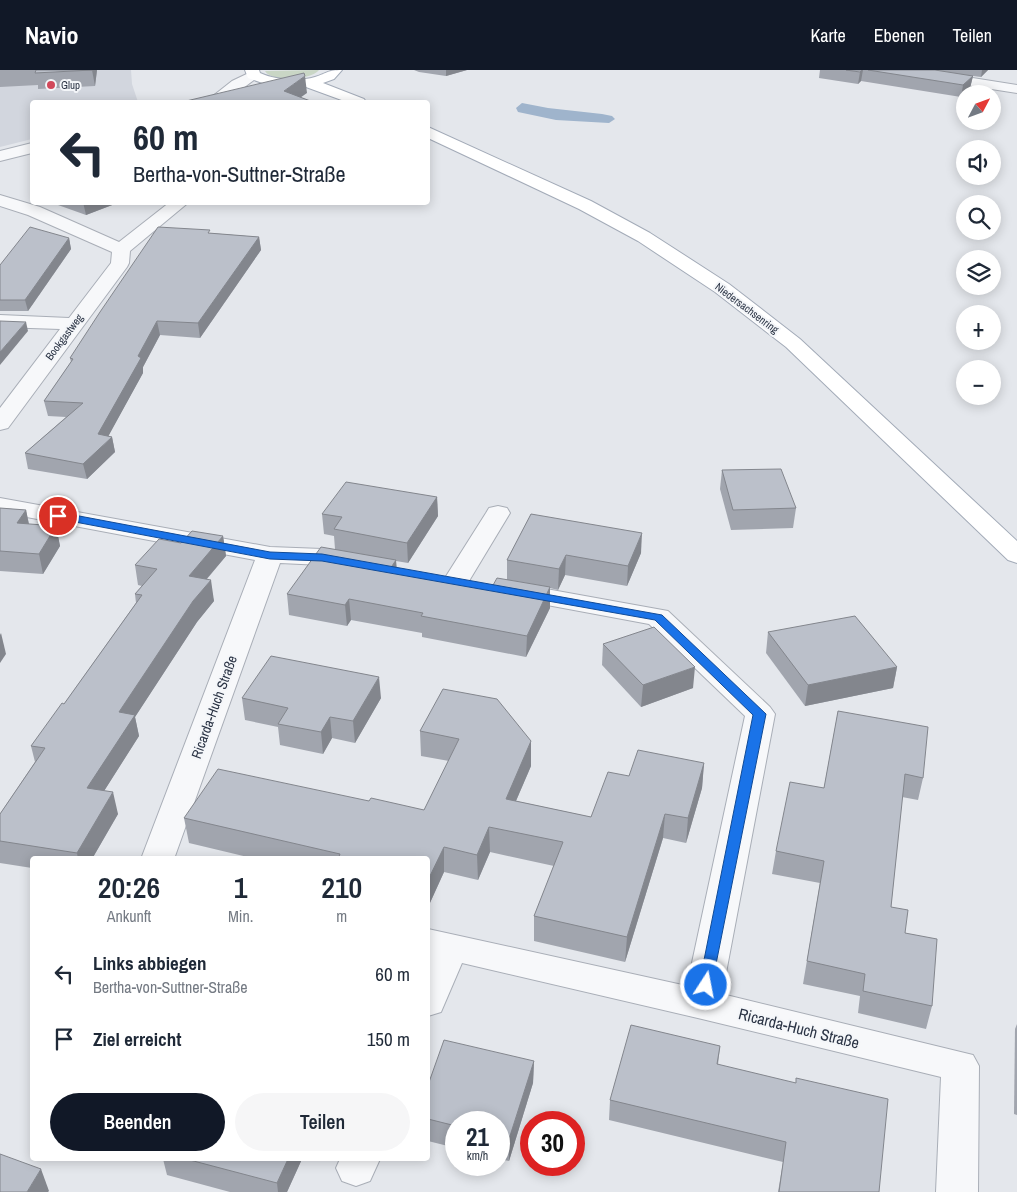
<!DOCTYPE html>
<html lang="de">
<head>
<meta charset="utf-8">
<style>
  :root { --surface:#fff; --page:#f6f6f7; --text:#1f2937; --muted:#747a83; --accent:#111827 }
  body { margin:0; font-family:"Archivo Narrow",sans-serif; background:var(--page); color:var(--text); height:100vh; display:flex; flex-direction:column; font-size:19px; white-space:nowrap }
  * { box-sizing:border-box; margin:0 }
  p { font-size:16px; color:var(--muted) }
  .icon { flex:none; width:28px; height:28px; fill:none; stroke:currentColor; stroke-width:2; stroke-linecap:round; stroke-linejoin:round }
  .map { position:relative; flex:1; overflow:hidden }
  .drawer { position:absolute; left:30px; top:786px; width:400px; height:305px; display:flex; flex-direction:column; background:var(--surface); border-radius:5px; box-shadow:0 2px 12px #0003 }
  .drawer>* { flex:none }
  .guide { position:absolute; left:30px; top:30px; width:400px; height:105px; border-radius:5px; box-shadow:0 2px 12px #0003; background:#fff; color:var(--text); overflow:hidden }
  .needle { width:32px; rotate:49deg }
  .controls { position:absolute; left:956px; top:15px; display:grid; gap:10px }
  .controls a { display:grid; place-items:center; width:45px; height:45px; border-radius:50%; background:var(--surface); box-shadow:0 2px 12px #0003; font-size:25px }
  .speed { position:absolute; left:445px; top:1041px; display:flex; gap:10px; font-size:25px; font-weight:700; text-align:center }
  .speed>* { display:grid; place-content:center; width:65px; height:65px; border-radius:50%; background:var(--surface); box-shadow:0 2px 12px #0003; line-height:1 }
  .speed small { font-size:12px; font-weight:400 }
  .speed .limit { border:8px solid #d22; background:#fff; color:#111 }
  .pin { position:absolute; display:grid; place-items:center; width:42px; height:42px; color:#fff; margin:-21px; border:2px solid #fff; border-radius:50%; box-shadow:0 1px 5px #0007 }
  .me { position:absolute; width:55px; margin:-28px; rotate:11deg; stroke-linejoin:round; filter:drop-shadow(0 0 4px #0008) }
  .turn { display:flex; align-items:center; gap:18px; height:105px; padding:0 20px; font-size:22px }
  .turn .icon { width:65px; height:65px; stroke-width:2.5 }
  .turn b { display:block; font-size:35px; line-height:42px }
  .eta { display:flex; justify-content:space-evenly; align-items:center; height:85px; text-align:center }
  .eta b { font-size:30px; font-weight:600; line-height:35px }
  .primary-button { display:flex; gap:10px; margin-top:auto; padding:10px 20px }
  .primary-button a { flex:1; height:58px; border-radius:30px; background:var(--accent); color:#fff; font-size:20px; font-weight:600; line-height:58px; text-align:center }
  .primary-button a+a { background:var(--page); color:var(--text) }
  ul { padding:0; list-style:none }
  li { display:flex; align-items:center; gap:15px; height:65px; padding:0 20px }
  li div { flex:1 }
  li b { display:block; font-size:19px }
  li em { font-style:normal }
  header { display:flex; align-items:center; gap:30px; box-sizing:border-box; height:70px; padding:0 25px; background:var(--accent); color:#fff }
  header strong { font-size:24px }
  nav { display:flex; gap:28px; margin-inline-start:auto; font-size:18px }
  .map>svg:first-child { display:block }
  .built { fill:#d2d6de }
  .green { fill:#c9d6c5 }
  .water { fill:#9fb4cc }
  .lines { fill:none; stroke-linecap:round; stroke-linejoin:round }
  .minor-casing { stroke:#a9aeb7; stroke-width:2 }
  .major-casing { stroke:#a3abb8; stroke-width:2 }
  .minor { fill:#f7f8fa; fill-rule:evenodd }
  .major { fill:#fff; fill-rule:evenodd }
  .wall { fill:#a1a5ae }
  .shaded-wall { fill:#83868d }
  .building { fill:#bbc0ca; stroke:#83868d }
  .route { fill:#1a73e8; stroke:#114b97 }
  .poi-dot { fill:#d1495b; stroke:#f4f6f9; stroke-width:2 }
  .labels { text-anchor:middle; stroke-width:4; stroke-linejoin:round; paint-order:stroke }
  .far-poi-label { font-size:11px; fill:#2b3445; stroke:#f4f6f9; text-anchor:start }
  .far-street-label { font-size:11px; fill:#2b3445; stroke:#f4f6f9 }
  .street-label { font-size:14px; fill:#2b3445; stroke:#f4f6f9 }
  .near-street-label { font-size:16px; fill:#2b3445; stroke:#f4f6f9 }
</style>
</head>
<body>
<header>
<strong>Navio</strong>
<nav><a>Karte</a><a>Ebenen</a><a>Teilen</a></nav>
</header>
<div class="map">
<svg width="1017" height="1122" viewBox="0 0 1017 1122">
  <rect width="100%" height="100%" fill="#e4e7ec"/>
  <path class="built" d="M0 0H131L132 14 138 32H32V69L0 77Z"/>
  <path class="green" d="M319 0C311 10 272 13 265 1Z"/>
  <path class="water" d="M522 33 548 38 602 44 612 46 615 49 609 53 556 50 518 42 516 38Z"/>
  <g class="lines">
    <defs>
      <g id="minor">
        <path d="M888 0H922L1017 15V23L895 4Z"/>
        <path d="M253 1 260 5C258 8 229 28 224 31 221 33 217 33 213 32L211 29 213 26 232 11Z"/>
        <path d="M32 73V83L0 91V81Z"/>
        <path d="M0 125 40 137 119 172 170 132H189L130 181 129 193 127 197 8 358 0 360V338L60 259 0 257V245L69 248 111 193 112 182 28 145 0 136Z"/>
        <path d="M0 428 270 477 322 479 359 487 363 492 359 497 350 500 322 495 280 493 174 789H141L255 490 0 442Z"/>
        <path d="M498 436 507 438 510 443 469 511 465 517 456 519 447 517 443 511 486 443 489 438Z"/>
        <path d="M513 513 668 541 770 637 775 644 722 924 973 985 979 996 978 1122H936L941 1007 702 949 462 893 441 942 428 946V891L430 886 428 885V859L687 916 745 646 649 554 504 527 500 521 504 515Z"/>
        <path d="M340 1089H380L370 1111 356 1116 342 1111 336 1098Z"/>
      </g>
      <g id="major">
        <path d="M245 0H259L260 3C275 10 299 12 315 7 328 3 327 0 342 0L334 9 323 13 364 29 366 32H347L306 17 271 16 248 8Z"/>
        <path d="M428 57 591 131 650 163 729 214 800 269 1017 471V493L1008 490 786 277 715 222 638 171 579 139 428 68Z"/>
      </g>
    </defs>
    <use href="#minor" class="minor-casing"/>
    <use href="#major" class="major-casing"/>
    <use href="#minor" class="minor"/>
    <use href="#major" class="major"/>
  </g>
  <g class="wall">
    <path d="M0 0H97L95 16 38 19V15L0 17Z"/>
    <path d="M414 0H467L446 6 419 2Z"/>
    <path d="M820 0H988L981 7 973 6 970 18 961 27 861 11 858 14 819 8Z"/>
    <path d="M58 132H120L86 145 58 135Z"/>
    <path d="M210 163 259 167 261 180 200 268 160 265 143 297V303L108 366 112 367 115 382 87 409 28 399 25 383 66 347 48 346 44 331 71 292 70 288Z"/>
    <path d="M69 168 71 179 28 241H0V195Z"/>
    <path d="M722 400 796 438 793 458 731 460 720 419Z"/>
    <path d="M437 427 438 446 408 493 396 491 397 500 492 517 507 510V490L531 444 641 483 627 516 565 505 558 520 550 518V538L526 587 422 567V563L351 550 347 556 289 545 287 524 335 479 334 466 324 464 322 444Z"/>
    <path d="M0 438 26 440 29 454 56 456 60 476 43 504 0 501Z"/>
    <path d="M223 466 226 486 207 509 214 531 197 552 135 647 139 666 104 721 118 744 92 789H32V798L0 793V744L35 692 31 676 64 634 136 533 135 524 142 516 138 515 135 495 181 473Z"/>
    <path d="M768 562 897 597 893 618 805 636 766 583Z"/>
    <path d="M603 574 693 618 641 637 602 595Z"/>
    <path d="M242 628H381L355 673 332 668 323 684 280 675 278 657 245 650Z"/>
    <path d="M838 641 923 708 918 730 902 727 891 837 905 863 932 936 926 959 858 943 860 926 803 914 820 813 772 804 776 781 824 718Z"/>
    <path d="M420 661 531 671V696L516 731 591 747 629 706 704 693 702 718 686 773 663 768 625 892 534 871V846L554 796 490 782 478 810 444 802 429 835 428 834V789H256L189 773 184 748 369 731 424 740 449 691 421 686Z"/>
    <path d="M1017 954V1045L1014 1044 1015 959Z"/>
    <path d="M720 976 718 995 879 1122H778L783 1092 609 1050 610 1030Z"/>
    <path d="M534 991 533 1013 509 1091 499 1089V1052H456V1078L428 1071V1015Z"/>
    <path d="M163 1089H302L287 1122H230L167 1105Z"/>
  </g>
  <g class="shaded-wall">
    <path d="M92 0H97L95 16Z"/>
    <path d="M446 0H467L446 6Z"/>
    <path d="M862 0H863L861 11 858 14 860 2Z"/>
    <path d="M982 0H988L981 7Z"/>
    <path d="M305 6 307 23 294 32 284 21Z"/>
    <path d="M973 6 970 18 961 27 963 15Z"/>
    <path d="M83 132H120L86 145Z"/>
    <path d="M259 167 261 180 200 268 198 253Z"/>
    <path d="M69 168 71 179 28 241 25 230Z"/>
    <path d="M157 251 160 265 143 297V303L103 376 112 367 115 382 87 409 83 394 98 364 138 286Z"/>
    <path d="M26 252 28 261 0 295V282Z"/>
    <path d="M437 427 438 446 408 493 407 473Z"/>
    <path d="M26 440 30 460 17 453Z"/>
    <path d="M56 456 60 476 43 504 39 484Z"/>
    <path d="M642 463 641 483 627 516 628 496Z"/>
    <path d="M223 466 226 486 192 526 189 506Z"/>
    <path d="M566 485 565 505 558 520 559 499Z"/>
    <path d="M396 490 397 510 390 499Z"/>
    <path d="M211 510 214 531 197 552 135 647 139 666 92 740 87 718 119 642 193 531Z"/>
    <path d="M550 517V538L526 587 527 566Z"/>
    <path d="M349 529 351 550 347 556 345 535Z"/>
    <path d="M1 563 6 584 0 593V565Z"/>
    <path d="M695 597 693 618 641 637 643 615Z"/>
    <path d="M897 597 893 618 805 636 808 615Z"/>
    <path d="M379 607 381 628 355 673 353 651Z"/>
    <path d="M330 647 332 668 323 684 321 662Z"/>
    <path d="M531 671V696L506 754V729Z"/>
    <path d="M704 693 702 718 686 773 688 748Z"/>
    <path d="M113 722 118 744 92 789H78L77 783Z"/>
    <path d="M665 744 663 768 625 892 627 867Z"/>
    <path d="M489 757 490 782 478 810 477 785Z"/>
    <path d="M444 777V802L429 835 428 810Z"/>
    <path d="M534 991 533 1013 509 1091V1069Z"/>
    <path d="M288 1089H302L287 1122H278L277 1113Z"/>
    <path d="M41 1099 49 1121 48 1122H27Z"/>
  </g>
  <g class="building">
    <path d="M36 0H92L35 3Z"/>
    <path d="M846 0H862L860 2Z"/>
    <path d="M868 0H935L973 6 963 15Z"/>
    <path d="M304 3 305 6 284 21 313 32H182Z"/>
    <path d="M30 157 69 168 25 230H0V195Z"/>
    <path d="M158 157 210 160 208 163 259 167 198 253 157 251 138 286 141 288 98 364 112 367 83 394 25 383 83 333 44 331 73 289 70 288 100 242Z"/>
    <path d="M0 251 26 252 0 282Z"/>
    <path d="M781 399 796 438 733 440 722 400Z"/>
    <path d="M346 412 437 427 407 473 334 459 342 447 322 444Z"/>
    <path d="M0 438 26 440 17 453 56 456 39 484 0 481Z"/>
    <path d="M531 444 642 463 628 496 566 485 559 499 507 490Z"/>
    <path d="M192 461 223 466 189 506 211 510 193 531 119 642 135 645 87 718 113 722 77 783 0 771V744L45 678 31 676 62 633 64 634 142 525 135 524 157 499 135 495 159 469 181 473Z"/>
    <path d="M321 477 396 490 390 499 492 517 497 508 550 517 527 566 421 546 423 543 349 529 345 535 287 524Z"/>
    <path d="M855 546 897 597 808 615 768 562Z"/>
    <path d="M654 557 695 597 643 615 603 574Z"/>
    <path d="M271 586 379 607 353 651 330 647 321 662 278 654 288 638 242 628Z"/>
    <path d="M443 619 497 629 531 671 506 729 591 747 608 702 629 706 638 680 704 693 688 748 665 744 627 867 534 846 563 772 489 757 477 785 444 777 428 810V789H338L340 784 184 748 218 699 369 731 371 728 424 740 459 669 420 661Z"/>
    <path d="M838 641 928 657 923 708 905 704 891 837 908 840 905 863 937 869 932 936 863 921 865 904 807 891 824 791 776 781 790 712 824 718Z"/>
    <path d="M631 955 720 976 717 994 796 1013V1008L888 1029 879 1122H779L786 1072 610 1030Z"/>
    <path d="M444 970 534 991 509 1069 499 1066V1052H456V1056L428 1049V1015Z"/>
    <path d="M0 1084 41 1099 27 1122H0Z"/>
    <path d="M186 1089H288L277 1113Z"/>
  </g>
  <path class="route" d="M58 442 270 482 322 484 662 545 766 644 711 919 706 921 701 919 699 915 753 645 655 550 322 491 270 489 54 448V443Z"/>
  <circle class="poi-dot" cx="51" cy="15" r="5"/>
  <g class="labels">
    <g class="far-poi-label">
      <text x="61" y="19">Glup</text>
    </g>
    <g class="far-street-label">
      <text transform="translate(747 238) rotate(37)" y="4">Niedersachsenring</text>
      <text transform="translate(64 267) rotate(-53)" y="4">Bookgastweg</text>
    </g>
    <g class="street-label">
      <text transform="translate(214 637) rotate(-70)" y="5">Ricarda-Huch Straße</text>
    </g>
    <g class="near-street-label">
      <text transform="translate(799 958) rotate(14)" y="6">Ricarda-Huch Straße</text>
    </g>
  </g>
</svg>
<div class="controls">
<a><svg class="needle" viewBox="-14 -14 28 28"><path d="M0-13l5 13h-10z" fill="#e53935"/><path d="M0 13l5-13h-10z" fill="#747a83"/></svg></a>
<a><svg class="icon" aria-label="sound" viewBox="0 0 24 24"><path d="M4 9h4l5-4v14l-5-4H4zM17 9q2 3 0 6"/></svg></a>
<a><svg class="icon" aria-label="search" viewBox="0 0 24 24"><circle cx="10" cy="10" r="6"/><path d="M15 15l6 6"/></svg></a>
<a><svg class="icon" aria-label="layers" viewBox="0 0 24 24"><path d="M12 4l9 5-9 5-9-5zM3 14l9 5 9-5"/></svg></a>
<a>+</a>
<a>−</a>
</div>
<div class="speed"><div>21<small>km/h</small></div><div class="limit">30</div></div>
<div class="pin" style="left:58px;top:446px;background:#d93025"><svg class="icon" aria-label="arrive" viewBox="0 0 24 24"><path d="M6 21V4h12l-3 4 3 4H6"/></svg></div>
<svg class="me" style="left:706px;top:915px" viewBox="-20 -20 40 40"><circle r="17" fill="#1a73e8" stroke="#fff" stroke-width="3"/><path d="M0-11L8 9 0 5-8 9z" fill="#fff"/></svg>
<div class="guide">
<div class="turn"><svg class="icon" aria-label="left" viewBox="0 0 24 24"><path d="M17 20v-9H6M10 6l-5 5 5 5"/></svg><div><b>60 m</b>Bertha-von-Suttner-Straße</div></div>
</div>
<section class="drawer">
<div class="eta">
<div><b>20:26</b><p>Ankunft</p></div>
<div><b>1</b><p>Min.</p></div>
<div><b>210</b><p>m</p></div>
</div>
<ul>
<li><svg class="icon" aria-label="left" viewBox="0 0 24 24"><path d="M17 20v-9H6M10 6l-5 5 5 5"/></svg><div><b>Links abbiegen</b><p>Bertha-von-Suttner-Straße</p></div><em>60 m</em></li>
<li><svg class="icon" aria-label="arrive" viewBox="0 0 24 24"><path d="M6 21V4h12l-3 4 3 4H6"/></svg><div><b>Ziel erreicht</b></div><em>150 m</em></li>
</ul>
<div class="primary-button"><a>Beenden</a><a>Teilen</a></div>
</section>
</div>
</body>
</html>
